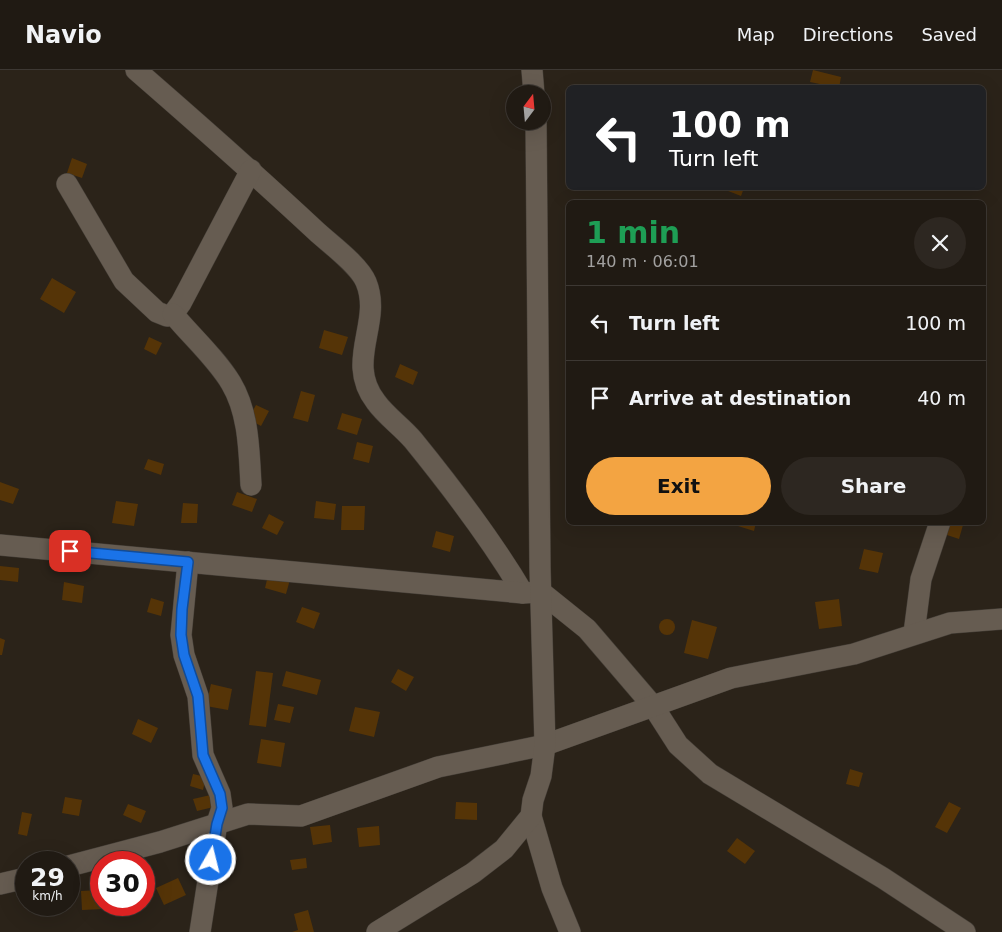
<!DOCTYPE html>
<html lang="en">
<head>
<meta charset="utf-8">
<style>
  :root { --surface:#201a13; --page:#2d2721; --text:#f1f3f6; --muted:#a2a1a0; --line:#3d3833; --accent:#f3a442 }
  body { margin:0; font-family:"DejaVu Sans",sans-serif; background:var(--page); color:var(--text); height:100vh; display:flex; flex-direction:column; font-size:19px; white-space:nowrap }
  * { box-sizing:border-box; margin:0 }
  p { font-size:16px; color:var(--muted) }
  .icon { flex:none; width:28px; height:28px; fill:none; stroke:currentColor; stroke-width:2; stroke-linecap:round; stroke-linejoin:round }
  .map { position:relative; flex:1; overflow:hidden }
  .panel { position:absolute; left:566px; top:130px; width:420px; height:325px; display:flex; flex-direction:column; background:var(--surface); border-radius:8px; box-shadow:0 5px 20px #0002,0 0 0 1px var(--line) }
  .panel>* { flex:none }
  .hud { position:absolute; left:566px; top:15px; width:420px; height:105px; border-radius:8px; box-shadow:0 5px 20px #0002,0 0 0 1px var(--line); background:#202124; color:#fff; overflow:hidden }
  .needle { width:32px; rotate:16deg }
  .controls { position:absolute; left:506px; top:15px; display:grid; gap:10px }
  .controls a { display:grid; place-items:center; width:45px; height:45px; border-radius:50%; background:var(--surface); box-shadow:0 5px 20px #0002,0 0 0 1px var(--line); font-size:25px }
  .speed { position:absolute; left:15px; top:781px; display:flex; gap:10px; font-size:25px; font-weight:700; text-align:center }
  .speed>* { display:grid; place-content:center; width:65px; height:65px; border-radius:50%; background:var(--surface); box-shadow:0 5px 20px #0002,0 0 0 1px var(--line); line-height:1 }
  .speed small { font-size:12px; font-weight:400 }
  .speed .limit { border:8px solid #d22; background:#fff; color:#111 }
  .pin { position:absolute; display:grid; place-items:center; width:42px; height:42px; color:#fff; margin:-21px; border-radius:10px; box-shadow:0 2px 8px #0006 }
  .me { position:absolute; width:55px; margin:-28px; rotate:8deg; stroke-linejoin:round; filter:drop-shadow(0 0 4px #0008) }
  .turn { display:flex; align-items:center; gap:18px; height:105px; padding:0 20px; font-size:22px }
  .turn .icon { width:65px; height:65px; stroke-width:2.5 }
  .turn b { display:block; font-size:35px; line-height:42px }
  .round { display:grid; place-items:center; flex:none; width:52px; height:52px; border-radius:26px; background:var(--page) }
  .head { display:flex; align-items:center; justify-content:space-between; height:85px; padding:0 20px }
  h1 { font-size:30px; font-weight:700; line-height:38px; color:#1e9e55 }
  .action { display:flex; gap:10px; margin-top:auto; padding:10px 20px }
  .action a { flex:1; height:58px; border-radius:30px; background:var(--accent); color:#111; font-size:20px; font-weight:700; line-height:58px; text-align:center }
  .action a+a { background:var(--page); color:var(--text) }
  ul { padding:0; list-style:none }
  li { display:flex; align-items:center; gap:15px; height:75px; padding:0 20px; border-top:1px solid var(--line) }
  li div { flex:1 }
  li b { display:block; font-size:19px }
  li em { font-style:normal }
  header { display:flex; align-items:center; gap:30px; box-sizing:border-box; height:70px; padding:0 25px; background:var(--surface); border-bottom:1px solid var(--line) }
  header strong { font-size:24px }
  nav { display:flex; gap:28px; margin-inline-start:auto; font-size:18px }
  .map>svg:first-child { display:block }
  .building { fill:#553407 }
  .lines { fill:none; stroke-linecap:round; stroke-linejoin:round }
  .minor-casing { stroke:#433d36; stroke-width:22 }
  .minor { stroke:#665c51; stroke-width:21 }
  .route-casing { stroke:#114b97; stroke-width:12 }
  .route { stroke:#1a73e8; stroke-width:9 }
</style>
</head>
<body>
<header>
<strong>Navio</strong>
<nav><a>Map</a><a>Directions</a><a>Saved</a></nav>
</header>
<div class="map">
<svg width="1002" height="862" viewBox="0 0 1002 862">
  <rect width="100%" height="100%" fill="#2b2319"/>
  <g class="building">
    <path d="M813 0 841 7 839 18 810 12Z"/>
    <path d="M72 88 87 94 82 108 67 103Z"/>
    <path d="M724 118H744L741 126 723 119Z"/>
    <path d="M52 208 76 222 64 243 40 229Z"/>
    <path d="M324 260 348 267 342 285 319 278Z"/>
    <path d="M149 267 162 273 156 285 144 279Z"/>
    <path d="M400 294 418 302 413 315 395 307Z"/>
    <path d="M301 321 315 325 308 352 293 348Z"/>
    <path d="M256 335 269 341 261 356 248 349Z"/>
    <path d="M342 343 362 349 357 365 337 359Z"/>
    <path d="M357 372 373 376 369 393 353 389Z"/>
    <path d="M148 389 164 394 161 405 144 399Z"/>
    <path d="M0 412 19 419 13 434 0 430Z"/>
    <path d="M237 422 257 429 252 442 232 435Z"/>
    <path d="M116 431 138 434 134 456 112 453Z"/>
    <path d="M316 431 336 434 334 450 314 448Z"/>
    <path d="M183 433 198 434 197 453H181Z"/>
    <path d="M342 436H365L364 460H341Z"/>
    <path d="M269 444 284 452 277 465 262 458Z"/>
    <path d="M725 452H756L754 461Z"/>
    <path d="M948 452 963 455 959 469 944 464Z"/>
    <path d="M436 461 454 466 450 482 432 477Z"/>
    <path d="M864 479 883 483 878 503 859 499Z"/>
    <path d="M0 496 19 498 18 512 0 510Z"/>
    <path d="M269 501 291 506 286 524 265 518Z"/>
    <path d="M64 512 84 516 82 533 62 530Z"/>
    <path d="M151 528 164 532 161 546 147 542Z"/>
    <path d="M839 529 842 556 819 559 815 532Z"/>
    <path d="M302 537 320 543 314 559 296 552Z"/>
    <circle cx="667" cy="557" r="8"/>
    <path d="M692 550 717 557 708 589 684 583Z"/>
    <path d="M0 568 5 570 2 585H0Z"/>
    <path d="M398 599 414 607 406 621 391 612Z"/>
    <path d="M256 601 273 603 266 657 249 655Z"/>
    <path d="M286 601 321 610 317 625 282 616Z"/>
    <path d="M211 614 232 619 228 640 206 636Z"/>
    <path d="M278 634 294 637 290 653 274 650Z"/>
    <path d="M355 637 380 642 374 667 349 661Z"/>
    <path d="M138 649 158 658 151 673 132 664Z"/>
    <path d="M261 669 285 673 281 697 257 693Z"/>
    <path d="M850 699 863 703 859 717 846 714Z"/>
    <path d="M193 704 206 707 203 720 190 716Z"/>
    <path d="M215 724 218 736 197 741 193 729Z"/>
    <path d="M65 727 82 730 79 746 62 743Z"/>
    <path d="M456 732 477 733V750L455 749Z"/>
    <path d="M949 732 961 738 947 763 935 757Z"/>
    <path d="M128 734 146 741 141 753 123 745Z"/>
    <path d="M22 742 32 744 27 766 18 764Z"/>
    <path d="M330 755 332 772 313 775 310 757Z"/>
    <path d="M379 756 380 775 359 777 357 758Z"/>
    <path d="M737 768 755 781 745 794 727 781Z"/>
    <path d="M306 788 307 798 292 800 290 790Z"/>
    <path d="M178 808 186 825 164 835 156 818Z"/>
    <path d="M101 820 103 839 82 840 81 821Z"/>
    <path d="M308 840 314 862H292L298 860 294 844Z"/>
  </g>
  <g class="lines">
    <defs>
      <g id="minor">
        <path d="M136 0C197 53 257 106 316 161 330 174 359 195 366 212 383 253 344 291 376 332 386 346 401 356 413 370 452 418 491 469 523 523"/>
        <path d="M532 0 534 24"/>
        <path d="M67 114 124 211 157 242 167 246 173 244 181 233 251 100"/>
        <path d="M173 244C192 267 216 288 231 313 249 343 249 381 251 415"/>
        <path d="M0 475 523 523 541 522 587 559 653 636 678 675 710 704 883 808 965 862"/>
        <path d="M188 492 181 565 184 585 198 626 203 685 220 724 222 738 217 753 200 862"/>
        <path d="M914 563 921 509 940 452"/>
        <path d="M531 746 552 818 570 862"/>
        <path d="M69 796 160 772 248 744 301 746 438 697 545 675 731 608 854 584 950 553 1002 549"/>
        <path d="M0 814 26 808"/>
        <path d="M377 862 473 803 504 779 531 746 533 730 541 706 545 675 540 498 536 51"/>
      </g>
    </defs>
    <use href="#minor" class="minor-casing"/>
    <use href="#minor" class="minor"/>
  </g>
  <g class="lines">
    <defs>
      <path id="route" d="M70 481 188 492 182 539 181 565 184 585 198 626 203 685 220 724 222 738 217 754 211 790"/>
    </defs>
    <use href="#route" class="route-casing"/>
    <use href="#route" class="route"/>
  </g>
</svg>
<div class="controls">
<a><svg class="needle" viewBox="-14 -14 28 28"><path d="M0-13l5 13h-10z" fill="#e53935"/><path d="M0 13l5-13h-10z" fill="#a2a1a0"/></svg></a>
</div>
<div class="speed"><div>29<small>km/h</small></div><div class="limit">30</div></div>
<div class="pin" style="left:70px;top:481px;background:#d93025"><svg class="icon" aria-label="arrive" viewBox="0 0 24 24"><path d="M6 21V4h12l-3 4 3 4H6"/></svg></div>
<svg class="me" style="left:211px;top:790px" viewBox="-20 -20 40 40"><circle r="17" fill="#1a73e8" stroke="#fff" stroke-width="3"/><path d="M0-11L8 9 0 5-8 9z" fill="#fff"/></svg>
<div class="hud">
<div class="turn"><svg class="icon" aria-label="left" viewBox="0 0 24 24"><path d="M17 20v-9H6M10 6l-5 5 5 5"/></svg><div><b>100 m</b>Turn left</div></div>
</div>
<section class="panel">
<div class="head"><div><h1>1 min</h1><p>140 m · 06:01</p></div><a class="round"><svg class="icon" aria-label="close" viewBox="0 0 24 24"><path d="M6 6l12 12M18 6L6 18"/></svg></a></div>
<ul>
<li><svg class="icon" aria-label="left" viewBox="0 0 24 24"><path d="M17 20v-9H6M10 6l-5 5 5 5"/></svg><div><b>Turn left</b></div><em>100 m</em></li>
<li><svg class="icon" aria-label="arrive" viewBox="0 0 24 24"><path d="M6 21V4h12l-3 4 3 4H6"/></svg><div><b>Arrive at destination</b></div><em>40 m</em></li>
</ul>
<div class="action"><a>Exit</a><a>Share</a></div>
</section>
</div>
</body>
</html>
